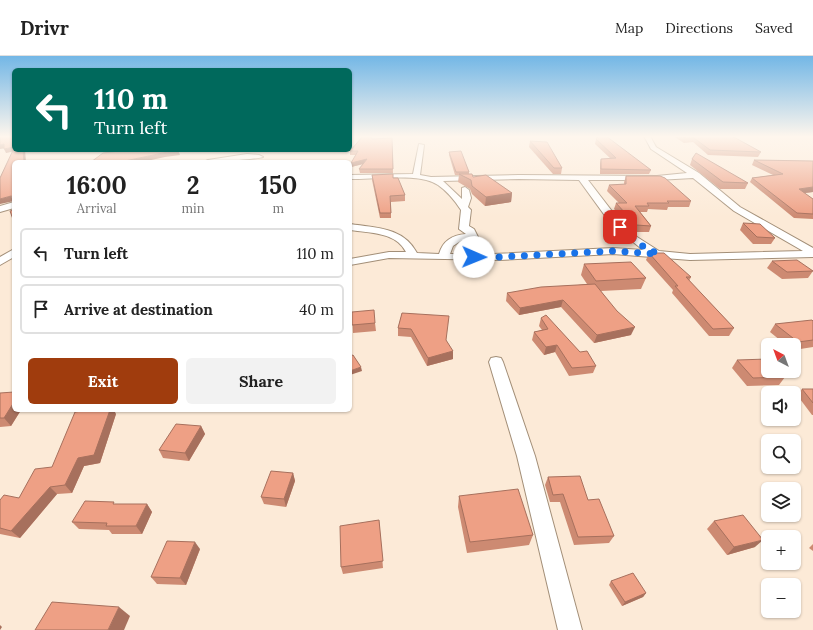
<!DOCTYPE html>
<html lang="en">
<head>
<meta charset="utf-8">
<style>
  :root { --surface:#fff; --page:#f2f2f2; --text:#222; --muted:#767676; --line:#e0e0e0; --accent:#a03c0d }
  body { margin:0; font-family:Lora,serif; background:var(--page); color:var(--text); height:100vh; display:flex; flex-direction:column; font-size:15px; white-space:nowrap }
  * { box-sizing:border-box; margin:0 }
  p { font-size:13px; color:var(--muted) }
  .icon { flex:none; width:22px; height:22px; fill:none; stroke:currentColor; stroke-width:2; stroke-linecap:round; stroke-linejoin:round }
  .map { position:relative; flex:1; overflow:hidden }
  .drawer { position:absolute; left:12px; top:104px; width:340px; height:252px; display:flex; flex-direction:column; background:var(--surface); border-radius:6px; box-shadow:0 1px 3px #0004 }
  .drawer>* { flex:none }
  .banner { position:absolute; left:12px; top:12px; width:340px; height:84px; border-radius:6px; box-shadow:0 1px 3px #0004; background:#00695c; color:#fff; overflow:hidden }
  .needle { width:26px; rotate:319deg }
  .controls { position:absolute; left:761px; top:282px; display:grid; gap:8px }
  .controls a { display:grid; place-items:center; width:40px; height:40px; border-radius:6px; background:var(--surface); box-shadow:0 1px 3px #0004; font-size:20px }
  .pin { position:absolute; display:grid; place-items:center; width:34px; height:34px; color:#fff; margin:-17px; border-radius:8px; box-shadow:0 2px 6px #0006 }
  .me { position:absolute; width:44px; margin:-22px; rotate:91deg; stroke-linejoin:round; filter:drop-shadow(0 0 3px #0008) }
  .turn { display:flex; align-items:center; gap:14px; height:84px; padding:0 16px; font-size:18px }
  .turn .icon { width:52px; height:52px; stroke-width:2.5 }
  .turn b { display:block; font-size:28px; line-height:34px }
  .eta { display:flex; justify-content:space-evenly; align-items:center; height:68px; text-align:center }
  .eta b { font-size:24px; font-weight:700; line-height:28px }
  .primary-button { display:flex; gap:8px; margin-top:auto; padding:8px 16px }
  .primary-button a { flex:1; height:46px; border-radius:6px; background:var(--accent); color:#fff; font-size:16px; font-weight:700; line-height:46px; text-align:center }
  .primary-button a+a { background:var(--page); color:var(--text) }
  ul { padding:0; list-style:none }
  li { display:flex; align-items:center; gap:12px; height:50px; margin:0 8px 6px; padding:0 8px; border:2px solid var(--line); border-radius:6px }
  li div { flex:1 }
  li b { display:block; font-size:15px }
  li em { font-style:normal }
  header { display:flex; align-items:center; gap:24px; box-sizing:border-box; height:56px; padding:0 20px; background:var(--surface); border-bottom:1px solid var(--line) }
  header strong { font-size:19px }
  nav { display:flex; gap:22px; margin-inline-start:auto; font-size:14px }
  .map>svg:first-child { display:block }
  .lines { fill:none; stroke-linecap:round; stroke-linejoin:round }
  .street-casing { stroke:#a38f78; stroke-width:2 }
  .street { fill:#fff; fill-rule:evenodd }
  .wall { fill:#cd8a72 }
  .shaded-wall { fill:#a7705d }
  .building { fill:#eea085; stroke:#a7705d }
  .route { stroke:#1a73e8; stroke-width:7; stroke-dasharray:0 12.6 }
</style>
</head>
<body>
<header>
<strong>Drivr</strong>
<nav><a>Map</a><a>Directions</a><a>Saved</a></nav>
</header>
<div class="map">
<svg width="813" height="574" viewBox="0 0 813 574">
  <rect width="100%" height="100%" fill="#fcead7"/>
  <g class="lines">
    <defs>
      <g id="street">
        <path d="M644 80H650L656 91 699 117 740 151 813 192V201L690 204 613 198 500 204 389 202 350 209V203L389 196H406C396 176 370 177 350 174V168C376 172 403 171 417 197L439 198C443 184 453 179 466 178L459 173 461 154C455 145 448 136 438 129 419 116 374 124 350 123V119L413 118 419 88 424 89 420 119 431 121 519 119 657 120 687 117 651 93ZM693 122 734 155 803 195 690 198 659 195 637 181 618 163 588 124H657ZM519 123 579 124 611 168 643 194 613 192 493 198 483 191 474 173 469 170 471 154 468 151 471 142 469 134 465 131 462 132V143L443 125ZM462 184H469L479 198H450L453 190Z"/>
        <path d="M247 98 259 99 263 101C260 103 212 106 204 106L208 104Z"/>
        <path d="M14 146V152L0 156V150Z"/>
        <path d="M14 193V201L0 209V201Z"/>
        <path d="M496 301 501 302 503 306 535 400 582 574H558L517 400 489 306 491 302Z"/>
      </g>
    </defs>
    <use href="#street" class="street-casing"/>
    <use href="#street" class="street"/>
  </g>
  <g class="wall">
    <path d="M673 80H732L761 96 758 101 708 99 693 86 684 87Z"/>
    <path d="M392 82 393 117H360L359 113 363 108 351 111 356 99H350V95L372 83Z"/>
    <path d="M596 83 651 114 649 118H600V107L601 103H611L595 88Z"/>
    <path d="M530 85 562 112 561 118H553L529 91Z"/>
    <path d="M449 96 469 116V118L473 121 512 137 511 146 485 150 472 138 470 133 458 126 459 119H455L449 99Z"/>
    <path d="M692 103 748 127 745 133H720L690 109Z"/>
    <path d="M754 104 813 105V136L804 137 813 143V163L794 162 750 126 752 122 773 119 752 109Z"/>
    <path d="M372 119 393 122 405 139V145L391 146V162H380L372 124Z"/>
    <path d="M626 120 691 145 689 151H668L667 154 648 153 647 156H640L651 170 649 176H634L614 153 616 147H619L607 135 609 129 624 128V126Z"/>
    <path d="M743 167 775 182 771 188H753L740 174Z"/>
    <path d="M649 197 691 221 689 225 734 272 729 280H709L672 237 673 234 646 204Z"/>
    <path d="M772 205 813 215 808 222 782 223 767 212Z"/>
    <path d="M584 208 646 222 641 233 601 235 631 279 594 287 561 251 519 259 506 245 507 237 587 228 581 219Z"/>
    <path d="M352 256 375 267 376 275 353 277Z"/>
    <path d="M402 257 446 285 453 303 427 310 411 281 398 280V272Z"/>
    <path d="M541 262 596 310 593 317 569 320 555 296 544 299 532 284 534 276 542 274 539 270Z"/>
    <path d="M813 265V291L794 294V289H786L770 276 775 268Z"/>
    <path d="M737 304 785 321 779 329 747 330 732 312Z"/>
    <path d="M802 333H813V359H812L797 339Z"/>
    <path d="M0 337 14 354H21L11 370 0 371Z"/>
    <path d="M116 358 100 407 84 410 72 437 57 438 20 482 0 478V444L19 442 52 411Z"/>
    <path d="M201 370 205 378 189 405 163 402 159 394Z"/>
    <path d="M293 417 295 425 286 451 264 448 261 441Z"/>
    <path d="M548 421 588 444 614 480 609 487 574 489 560 446H550L545 429Z"/>
    <path d="M459 440 533 479 529 489 467 497 458 451Z"/>
    <path d="M116 448H147L152 456 142 478H112L109 474 79 473 72 466Z"/>
    <path d="M379 464 383 512 343 518 341 511Z"/>
    <path d="M714 465 755 491 727 499 707 473Z"/>
    <path d="M813 488V495L809 492Z"/>
    <path d="M200 493 186 529 157 528 151 521Z"/>
    <path d="M611 525 646 537 643 541 622 550 609 529Z"/>
  </g>
  <g class="shaded-wall">
    <path d="M4 88 6 92 0 93V89Z"/>
    <path d="M14 91 16 95 6 97 4 93Z"/>
    <path d="M23 94H25L26 106H24Z"/>
    <path d="M178 94 180 99 165 101 142 106H120L163 97Z"/>
    <path d="M367 103V107L351 111V107Z"/>
    <path d="M813 131V136L796 138 799 133Z"/>
    <path d="M512 137 511 146 485 150 486 141Z"/>
    <path d="M11 140 14 145 0 148V143Z"/>
    <path d="M563 244 561 251 519 259 520 252Z"/>
    <path d="M635 271 631 279 594 287 597 279Z"/>
    <path d="M557 289 555 296 544 299 546 291Z"/>
    <path d="M453 295V303L427 310 428 302Z"/>
    <path d="M361 311 362 315 350 319V315Z"/>
    <path d="M14 346V354H21L11 370 4 362Z"/>
    <path d="M110 354H114L116 358 100 407 84 410 72 437 65 429 78 402Z"/>
    <path d="M201 370 205 378 189 405 185 397Z"/>
    <path d="M293 417 295 425 286 451 284 443Z"/>
    <path d="M50 431 57 438 20 482 11 475Z"/>
    <path d="M147 448 152 456 142 478 136 470Z"/>
    <path d="M763 484 755 491 727 499 734 491Z"/>
    <path d="M195 486 200 493 186 529 180 522Z"/>
    <path d="M646 537 643 541 622 550 625 546Z"/>
    <path d="M119 551 130 560 124 574H108Z"/>
    <path d="M0 569 2 571 0 574Z"/>
  </g>
  <g class="building">
    <path d="M0 80H14V91L4 93V88L0 89Z"/>
    <path d="M363 80H370L372 83 392 82 393 113H359L367 103 351 107 358 95H350Z"/>
    <path d="M598 80H606L651 114 601 113V103L616 102 596 83Z"/>
    <path d="M682 80H732L761 96 710 94 694 82H685Z"/>
    <path d="M530 85 547 86 562 112H554Z"/>
    <path d="M14 92V94H23L24 106H14V139L13 141 11 140 0 143V122Z"/>
    <path d="M128 94H178L163 97 120 106H91L103 97Z"/>
    <path d="M461 95 469 116H456L449 96Z"/>
    <path d="M696 97 748 127 723 126 692 103Z"/>
    <path d="M754 104 813 105V131L799 133 813 143V158L797 157 752 122 783 118Z"/>
    <path d="M393 118V122H398L405 139 390 140 391 157H380L372 119Z"/>
    <path d="M459 118H472L473 121 486 119 512 137 486 141 472 130 471 124Z"/>
    <path d="M626 120H660L665 122 691 145H667L669 147H647L649 150H635L651 170 636 169 616 147H627L609 129 626 128Z"/>
    <path d="M14 154V166L10 155Z"/>
    <path d="M743 167 760 168 775 182 757 181Z"/>
    <path d="M649 197H664L691 221H686L734 272 713 273 675 230H678Z"/>
    <path d="M797 204 813 215 787 216 772 205Z"/>
    <path d="M631 206 646 222 596 225 584 208Z"/>
    <path d="M595 228 617 255 635 271 597 279 563 244 520 252 507 237 541 231Z"/>
    <path d="M374 254 375 267 352 269V256Z"/>
    <path d="M402 257 449 260 446 284 453 295 428 302 411 273 398 272Z"/>
    <path d="M546 259 580 296 587 295 596 310 572 312 557 289 546 291 534 276 548 273 541 262Z"/>
    <path d="M812 264 813 265V284L798 286 775 268Z"/>
    <path d="M353 299 361 311 350 315V300Z"/>
    <path d="M768 303V315H780L785 321 753 322 737 304Z"/>
    <path d="M802 333H813V347Z"/>
    <path d="M14 336V346L4 362H0V337Z"/>
    <path d="M88 354H110L94 399 78 402 65 429 50 431 11 475 0 472V444L4 439 19 442 35 413 52 411 75 356Z"/>
    <path d="M176 368 201 370 185 397 159 394Z"/>
    <path d="M271 415 293 417 284 443 261 441Z"/>
    <path d="M580 420 588 444 599 443 614 480 578 481 563 438 553 439 548 421Z"/>
    <path d="M518 433 533 479 470 486 459 440Z"/>
    <path d="M85 445 114 446 113 448H147L136 470H106L107 467 72 466Z"/>
    <path d="M743 459 763 484 734 491 714 465Z"/>
    <path d="M379 464 383 505 341 511 340 470Z"/>
    <path d="M167 485 195 486 180 522 151 521Z"/>
    <path d="M633 517 646 537 625 546 611 525Z"/>
    <path d="M52 546 119 551 108 574H35Z"/>
  </g>
  <linearGradient id="sky" x2="0" y2="1"><stop stop-color="#73b7e6"/><stop offset="0.5" stop-color="#fef6ed"/><stop offset="1" stop-color="#fef6ed" stop-opacity="0"/></linearGradient>
  <rect width="813" height="161" fill="url(#sky)"/>
  <g class="lines">
    <path class="route" d="M474 201H500L613 195 658 198 641 189 620 171"/>
  </g>
</svg>
<div class="controls">
<a><svg class="needle" viewBox="-14 -14 28 28"><path d="M0-13l5 13h-10z" fill="#e53935"/><path d="M0 13l5-13h-10z" fill="#767676"/></svg></a>
<a><svg class="icon" aria-label="sound" viewBox="0 0 24 24"><path d="M4 9h4l5-4v14l-5-4H4zM17 9q2 3 0 6"/></svg></a>
<a><svg class="icon" aria-label="search" viewBox="0 0 24 24"><circle cx="10" cy="10" r="6"/><path d="M15 15l6 6"/></svg></a>
<a><svg class="icon" aria-label="layers" viewBox="0 0 24 24"><path d="M12 4l9 5-9 5-9-5zM3 14l9 5 9-5"/></svg></a>
<a>+</a>
<a>−</a>
</div>
<div class="pin" style="left:620px;top:171px;background:#d93025"><svg class="icon" aria-label="arrive" viewBox="0 0 24 24"><path d="M6 21V4h12l-3 4 3 4H6"/></svg></div>
<svg class="me" style="left:474px;top:201px" viewBox="-20 -20 40 40"><circle r="19" fill="#fff"/><path d="M0-13L10 11 0 6-10 11z" fill="#1a73e8"/></svg>
<div class="banner">
<div class="turn"><svg class="icon" aria-label="left" viewBox="0 0 24 24"><path d="M17 20v-9H6M10 6l-5 5 5 5"/></svg><div><b>110 m</b>Turn left</div></div>
</div>
<section class="drawer">
<div class="eta">
<div><b>16:00</b><p>Arrival</p></div>
<div><b>2</b><p>min</p></div>
<div><b>150</b><p>m</p></div>
</div>
<ul>
<li><svg class="icon" aria-label="left" viewBox="0 0 24 24"><path d="M17 20v-9H6M10 6l-5 5 5 5"/></svg><div><b>Turn left</b></div><em>110 m</em></li>
<li><svg class="icon" aria-label="arrive" viewBox="0 0 24 24"><path d="M6 21V4h12l-3 4 3 4H6"/></svg><div><b>Arrive at destination</b></div><em>40 m</em></li>
</ul>
<div class="primary-button"><a>Exit</a><a>Share</a></div>
</section>
</div>
</body>
</html>
